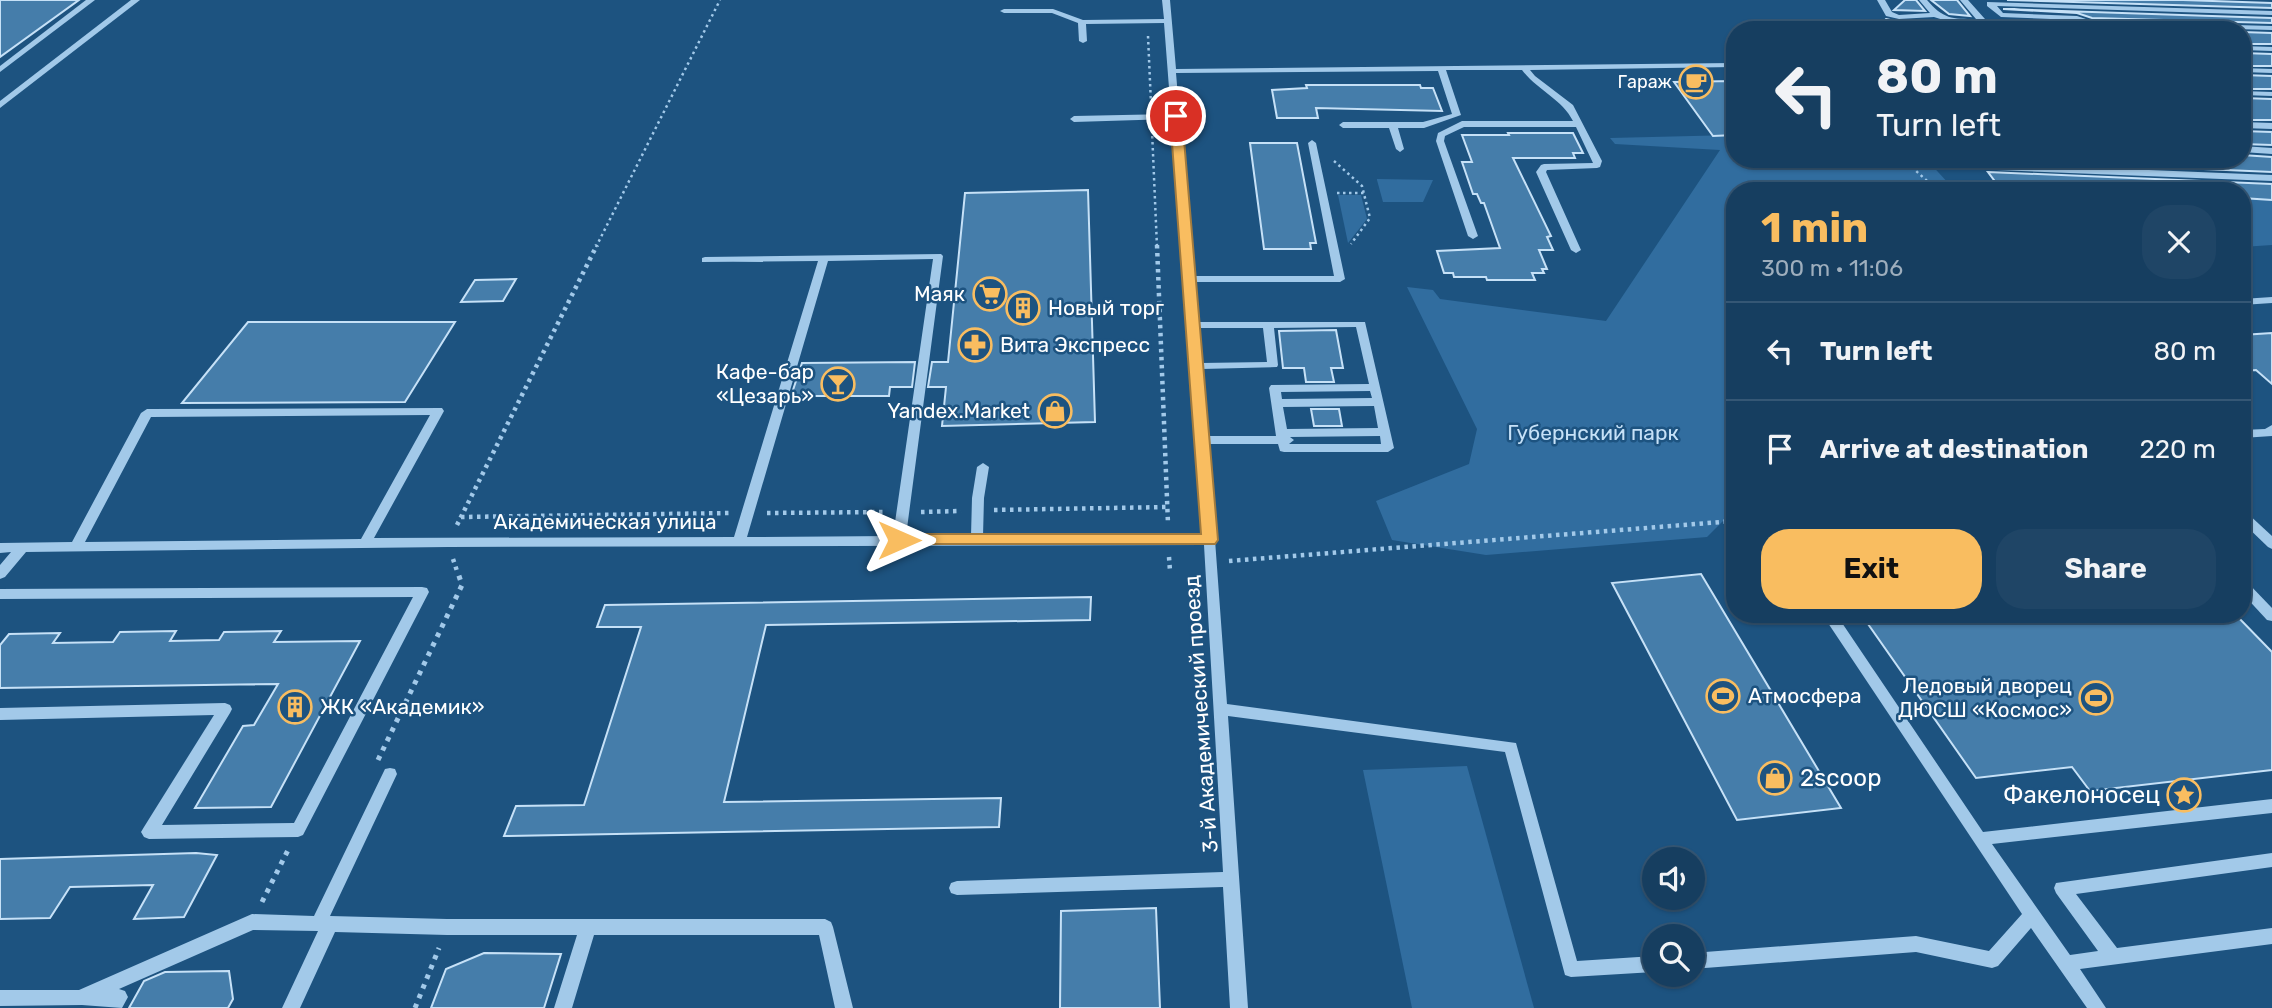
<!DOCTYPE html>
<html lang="en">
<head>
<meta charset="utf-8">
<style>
  :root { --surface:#163e60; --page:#1f4566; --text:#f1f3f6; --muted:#9eaebd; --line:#355775; --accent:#f9bd60 }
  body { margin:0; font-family:Rubik,sans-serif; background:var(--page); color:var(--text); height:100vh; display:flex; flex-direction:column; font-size:26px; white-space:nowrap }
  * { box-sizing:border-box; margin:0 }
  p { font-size:23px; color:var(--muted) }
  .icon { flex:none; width:38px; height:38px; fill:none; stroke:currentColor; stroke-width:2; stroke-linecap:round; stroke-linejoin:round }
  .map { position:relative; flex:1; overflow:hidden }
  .sheet { position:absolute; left:1726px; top:182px; width:525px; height:441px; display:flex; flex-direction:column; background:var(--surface); border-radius:28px; box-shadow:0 2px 5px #0004,0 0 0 2px var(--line) }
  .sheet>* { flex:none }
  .banner { position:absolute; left:1726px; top:21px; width:525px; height:147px; border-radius:28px; box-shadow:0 2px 5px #0004,0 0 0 2px var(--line); background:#163e60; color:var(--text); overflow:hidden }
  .buttons { position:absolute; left:1642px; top:847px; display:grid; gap:14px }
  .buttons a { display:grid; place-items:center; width:63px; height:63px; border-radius:50%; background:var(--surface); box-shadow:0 2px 5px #0004,0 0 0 2px var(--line); font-size:35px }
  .pin { position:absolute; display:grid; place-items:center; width:60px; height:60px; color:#fff; margin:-30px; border:4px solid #fff; border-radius:50%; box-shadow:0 2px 7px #0007 }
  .me { position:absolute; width:77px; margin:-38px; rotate:90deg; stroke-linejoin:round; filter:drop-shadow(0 0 5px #0008) }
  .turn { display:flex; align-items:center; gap:24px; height:147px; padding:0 35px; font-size:32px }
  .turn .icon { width:91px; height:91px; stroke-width:2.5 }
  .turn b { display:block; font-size:49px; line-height:60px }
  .round { display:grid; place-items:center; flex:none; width:74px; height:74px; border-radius:28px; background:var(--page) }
  .head { display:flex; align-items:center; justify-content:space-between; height:119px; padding:0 35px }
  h1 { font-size:42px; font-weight:700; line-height:52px; color:var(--accent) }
  .button { display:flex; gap:14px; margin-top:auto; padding:14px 35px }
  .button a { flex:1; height:80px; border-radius:28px; background:var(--accent); color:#111; font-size:28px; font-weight:700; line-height:80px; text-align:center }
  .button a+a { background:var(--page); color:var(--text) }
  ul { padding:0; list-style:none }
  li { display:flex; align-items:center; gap:21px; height:98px; padding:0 35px; border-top:2px solid var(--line) }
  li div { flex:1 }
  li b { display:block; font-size:26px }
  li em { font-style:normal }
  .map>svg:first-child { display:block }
  .green { fill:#316d9f }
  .building { fill:#457daa; stroke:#c6e1f7; stroke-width:2 }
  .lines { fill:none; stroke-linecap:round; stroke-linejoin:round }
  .path-far2 { stroke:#a2c9e9; stroke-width:2.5; stroke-dasharray:2.5 3.5; stroke-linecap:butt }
  .path-far1 { stroke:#a2c9e9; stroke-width:4.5; stroke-dasharray:3.5 4.5; stroke-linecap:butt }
  .path { stroke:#a2c9e9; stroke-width:5; stroke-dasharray:4.5 6; stroke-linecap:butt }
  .minor { fill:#a2c9e9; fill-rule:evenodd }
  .route { fill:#f9bd60; stroke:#a27b3e; stroke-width:2 }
  .labels { text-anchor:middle; stroke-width:5; stroke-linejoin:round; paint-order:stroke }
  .far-poi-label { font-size:18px; fill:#fff; stroke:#1d5380; text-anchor:end }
  .poi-label { font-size:21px; fill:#fff; stroke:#1d5380; text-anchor:end }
  .park-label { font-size:21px; fill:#c6e1f7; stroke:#1d5380 }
  .street-label { font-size:21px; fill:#fff; stroke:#1d5380 }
  .near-poi-label { font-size:24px; fill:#fff; stroke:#1d5380; text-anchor:start }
</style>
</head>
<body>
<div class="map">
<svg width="2272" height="1008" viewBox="0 0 2272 1008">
  <rect width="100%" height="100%" fill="#1d5380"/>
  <g class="green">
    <path d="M1734 135V159H1926L1951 186 2060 191H1734V510L1707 537 1486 555 1392 540 1376 501 1469 464 1477 429 1407 287 1433 290 1440 299 1606 321 1720 150 1615 144 1610 138Z"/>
    <path d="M1377 180V179L1433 180 1423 202H1383Z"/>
    <path d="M1338 195H1361L1367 219 1348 243Z"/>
    <path d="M2242 198 2272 200V245L2242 247Z"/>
    <path d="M1467 766 1534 1008H1412L1363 770Z"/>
  </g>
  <g class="building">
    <path d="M0 0H79L0 57Z"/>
    <path d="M1905 0H1916L1925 11 1894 10Z"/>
    <path d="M1931 0H1957L1970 16 1949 14Z"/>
    <path d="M2007 0H2183L2272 3V8Z"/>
    <path d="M2003 9 2272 18V23L2092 18 2077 13Z"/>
    <path d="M1886 19 1899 22 1934 20 1952 25 1979 28 2010 26 2015 23V20L2075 23 2083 28 2163 30H1875Z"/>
    <path d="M2242 32 2272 33V44H2242Z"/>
    <path d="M2242 53 2272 54V66H2242Z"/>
    <path d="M2242 75 2272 76V89H2242Z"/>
    <path d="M1734 81V135L1713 136 1674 82Z"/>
    <path d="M1306 85H1420L1421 88H1433L1442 111 1316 108 1318 118H1277L1272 90 1307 88Z"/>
    <path d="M2242 98 2272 99V120H2242Z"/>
    <path d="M2242 131 2272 132V145L2242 144Z"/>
    <path d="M1508 133H1573L1583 153H1573L1575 158H1513L1551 236 1547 237 1553 250H1539L1547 269H1542L1544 273H1532L1535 280H1487L1486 277H1454L1453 273H1444L1437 251 1500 248 1484 203H1481L1477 194H1473L1462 162H1472L1462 135H1509Z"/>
    <path d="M1250 143H1297L1316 243H1310L1311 249H1264Z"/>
    <path d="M2242 155 2272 157V172L1977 159H2242Z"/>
    <path d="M1988 172 2272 184V200L2242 198V191L2000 188Z"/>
    <path d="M1088 190 1095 422 942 426 946 387H928L932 362H948L965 193Z"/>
    <path d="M516 279 503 301 461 302 475 280Z"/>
    <path d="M248 322H455L405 402 182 403Z"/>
    <path d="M1336 330 1343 368H1331L1334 382H1306L1304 368H1283L1279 331Z"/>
    <path d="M2272 333V384L2256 370 2242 371V335Z"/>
    <path d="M915 362 912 387H890L889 396H791L802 363Z"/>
    <path d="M1311 409H1339L1342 426H1314Z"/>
    <path d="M1701 574 1841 808 1737 820 1612 583Z"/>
    <path d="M1091 597 1090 620 766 625 724 802 1001 798 999 827 504 836 516 806 584 805 641 627H597L605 605Z"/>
    <path d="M1861 614H2235L2272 652V770L2090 791 2072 767 1976 778Z"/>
    <path d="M176 631 170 641 219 640 224 632 281 631 274 642 360 641 271 807 195 808 243 726 254 725 278 684 0 688V645L9 634 60 633 53 643 113 642 120 632Z"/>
    <path d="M196 853 217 855 184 917 134 919 153 885 70 887 50 918 0 919V859Z"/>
    <path d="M1156 908 1160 1008H1060L1061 911Z"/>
    <path d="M484 953 561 954 544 1008H431L446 969Z"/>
    <path d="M229 971 233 999 228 1008H129L144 981 165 972Z"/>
  </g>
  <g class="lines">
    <g class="path-far2">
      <path d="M1148 36 1151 104"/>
      <path d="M1152 130 1157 247"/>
      <path d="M1903 159 1938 191"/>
      <path d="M1334 161 1362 186 1370 218 1351 244"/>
      <path d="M1337 193H1364"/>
      <path d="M596 247 720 0"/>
    </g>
    <g class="path-far1">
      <path d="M1157 245 1168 524"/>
      <path d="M994 510 1168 507"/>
      <path d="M921 512 961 511"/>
      <path d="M767 513 884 512"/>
      <path d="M461 517 730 513"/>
      <path d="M457 525 597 245"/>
      <path d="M1169 557 1170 571"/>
      <path d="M453 559 458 574"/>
      <path d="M1229 561 1734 521"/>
    </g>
    <g class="path">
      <path d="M378 760 462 585 458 573"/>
      <path d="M262 902 289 848"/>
      <path d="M415 1008 439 948"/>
    </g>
    <g class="minor">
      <path d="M86 0H95L0 72V66Z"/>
      <path d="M131 0H140L0 108V101Z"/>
      <path d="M1162 0H1170L1176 69 1734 63V67L1530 70 1535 76 1573 105 1602 161 1600 167 1597 168 1547 170 1546 172 1581 250 1576 253 1571 250 1536 172 1541 165 1544 164 1593 163 1576 127H1464L1445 136 1444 141 1478 236 1473 239 1468 236 1436 141 1438 133 1462 121H1573C1562 99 1537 90 1522 70H1446L1461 115 1424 128H1398L1404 149 1400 152 1396 149 1389 128H1343L1339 125 1343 122H1423L1452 114 1438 71 1176 73 1193 276H1334L1308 143 1312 140 1316 143 1345 279 1340 282H1194L1197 322H1365L1394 448 1388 452H1284L1280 451 1278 444H1208L1227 704 1516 743 1577 961 1654 956V972L1571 977 1565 975 1505 752 1228 716 1248 1008H1230L1223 887 957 895 951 893 949 888 951 883 957 881 1223 872 1204 545 448 547 26 552 5 577 0 579V565L11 552 0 553V543L72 542 141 413 147 409 442 408 444 411 374 538 734 537 818 261 702 262V258L705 257 941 254 943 256 906 536H971L972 498 977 467 983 463 989 467 984 498 983 536 1203 535 1196 443 1194 440 1196 437 1171 119 1074 122 1070 119 1074 116 1171 114 1164 23 1086 24 1087 41 1083 43 1079 41 1078 23 1052 13H1004L1000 11 1004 9H1053L1083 20 1164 19ZM933 259 893 536 747 537 828 261ZM1356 327 1369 384 1271 385 1269 388 1276 436H1207L1202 369 1277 367 1278 365 1274 328ZM1198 328H1263L1267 362 1201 363ZM1370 391 1372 398 1282 399 1281 392ZM1374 406 1378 428 1287 429 1283 407ZM430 415 361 539 85 542 151 417ZM1380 436 1381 444H1289L1294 440 1290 437Z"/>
      <path d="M1877 0H1885L1892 12 1899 15 1930 13 1919 0H1927C1943 19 1952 19 1976 19L1960 0H1968L1985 19 2009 20 2013 22C2003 27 1989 20 1980 26L1976 24 1953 23 1934 17 1899 19 1886 16Z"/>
      <path d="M1987 2 2272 11V15L1997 6 2003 13 2077 16 2092 21 2272 26V30L2083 25 2076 20 2001 17 1987 6Z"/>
      <path d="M2242 46 2272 47V51L2242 50Z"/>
      <path d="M2242 68 2272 69V73L2242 72Z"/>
      <path d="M2242 91 2272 92V96L2242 95Z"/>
      <path d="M2242 122 2272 123V129L2242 128Z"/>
      <path d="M2242 146 2272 148V154L2242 152Z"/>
      <path d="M1962 159H1971L1975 163 2272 175V181L1972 169 1969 168Z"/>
      <path d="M2272 297V303L2242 305V299Z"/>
      <path d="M2272 425V436L2242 438V430L2265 429Z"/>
      <path d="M2242 511 2246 512 2272 536V549L2268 547 2242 522Z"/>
      <path d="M2242 580 2247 582 2272 608V621L2267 620 2242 593Z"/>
      <path d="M422 587 427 588 429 592 303 835 298 837 149 839 144 837 141 832 144 827 214 715 0 720V708L225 703 230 705 232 709 230 713 162 825 294 823 413 597 0 599V589Z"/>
      <path d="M1822 614H1836L1983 832 2272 799V813L1992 844 2070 955 2098 951 2056 893 2054 888 2056 883 2272 853V867L2076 894 2117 948 2272 928V944L2080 969 2106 1008H2087L2031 928 1998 966 1992 968 1916 952 1692 969V953L1916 936 1989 951 2022 914Z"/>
      <path d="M390 768 395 769 397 774 330 916 447 919H825L831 922 833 927 853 1008H835L819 935H594L572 1008H554L577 935H447L335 932 300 1008H282L318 931 253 930 119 989 125 991 128 997 122 1008 82 1005 0 1006V990H79L252 914 314 916 385 769Z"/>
    </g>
  </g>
  <path class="route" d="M1176 113 1182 116 1218 540 1215 544H893L891 540 899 534H1201L1170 116Z"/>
  <defs>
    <symbol id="cafe-ring" viewBox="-11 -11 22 22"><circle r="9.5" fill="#1d5380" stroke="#f9bd60" stroke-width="1.5"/><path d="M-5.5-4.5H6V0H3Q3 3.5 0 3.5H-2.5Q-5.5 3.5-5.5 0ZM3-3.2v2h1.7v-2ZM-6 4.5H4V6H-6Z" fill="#f9bd60"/></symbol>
    <symbol id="supermarket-ring" viewBox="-11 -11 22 22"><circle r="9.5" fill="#1d5380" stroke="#f9bd60" stroke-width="1.5"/><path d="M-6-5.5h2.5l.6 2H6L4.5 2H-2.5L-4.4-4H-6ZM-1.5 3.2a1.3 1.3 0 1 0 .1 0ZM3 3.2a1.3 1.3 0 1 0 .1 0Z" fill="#f9bd60"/></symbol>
    <symbol id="building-ring" viewBox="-11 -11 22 22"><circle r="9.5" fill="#1d5380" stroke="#f9bd60" stroke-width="1.5"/><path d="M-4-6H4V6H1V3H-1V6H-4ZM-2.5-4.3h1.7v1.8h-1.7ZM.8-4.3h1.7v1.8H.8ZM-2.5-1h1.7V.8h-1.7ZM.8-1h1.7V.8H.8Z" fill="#f9bd60"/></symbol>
    <symbol id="pharmacy-ring" viewBox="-11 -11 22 22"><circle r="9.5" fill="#1d5380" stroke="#f9bd60" stroke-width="1.5"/><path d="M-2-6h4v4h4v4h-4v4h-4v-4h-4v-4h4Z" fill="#f9bd60"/></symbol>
    <symbol id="bar-ring" viewBox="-11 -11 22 22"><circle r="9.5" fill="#1d5380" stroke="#f9bd60" stroke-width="1.5"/><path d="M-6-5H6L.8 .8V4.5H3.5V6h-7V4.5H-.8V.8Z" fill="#f9bd60"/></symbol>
    <symbol id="shop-ring" viewBox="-11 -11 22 22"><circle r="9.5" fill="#1d5380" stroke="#f9bd60" stroke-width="1.5"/><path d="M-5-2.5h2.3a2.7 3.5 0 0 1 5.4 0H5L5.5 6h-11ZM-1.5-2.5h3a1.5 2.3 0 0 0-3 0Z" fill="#f9bd60"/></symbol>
    <symbol id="stadium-ring" viewBox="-11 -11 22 22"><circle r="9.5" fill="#1d5380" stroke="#f9bd60" stroke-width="1.5"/><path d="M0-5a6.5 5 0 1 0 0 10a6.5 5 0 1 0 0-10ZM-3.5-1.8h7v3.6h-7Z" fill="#f9bd60"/></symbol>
    <symbol id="sight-ring" viewBox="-11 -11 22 22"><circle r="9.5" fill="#1d5380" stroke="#f9bd60" stroke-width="1.5"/><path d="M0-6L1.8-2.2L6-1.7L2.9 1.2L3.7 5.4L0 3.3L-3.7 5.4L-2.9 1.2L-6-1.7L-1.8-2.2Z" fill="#f9bd60"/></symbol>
  </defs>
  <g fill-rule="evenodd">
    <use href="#cafe-ring" x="1677" y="63" width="38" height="38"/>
    <use href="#supermarket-ring" x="971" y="275" width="38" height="38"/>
    <use href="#building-ring" x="1004" y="289" width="38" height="38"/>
    <use href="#pharmacy-ring" x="956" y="326" width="38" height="38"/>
    <use href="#bar-ring" x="819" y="365" width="38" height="38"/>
    <use href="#shop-ring" x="1036" y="392" width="38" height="38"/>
    <use href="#stadium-ring" x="1704" y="677" width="38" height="38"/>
    <use href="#stadium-ring" x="2077" y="679" width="38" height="38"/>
    <use href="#building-ring" x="276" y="688" width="38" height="38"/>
    <use href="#shop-ring" x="1756" y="759" width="38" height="38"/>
    <use href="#sight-ring" x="2165" y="776" width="38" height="38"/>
  </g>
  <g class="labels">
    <g class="far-poi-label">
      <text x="1672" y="88">Гараж</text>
    </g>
    <g class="poi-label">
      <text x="965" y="301">Маяк</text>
      <text x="1048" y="315" text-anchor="start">Новый торг</text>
      <text x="1000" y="352" text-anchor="start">Вита Экспресс</text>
      <text x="814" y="379">Кафе-бар<tspan x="814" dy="24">«Цезарь»</tspan></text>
      <text x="1030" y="418">Yandex.Market</text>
      <text x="2072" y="693">Ледовый дворец<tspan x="2072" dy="24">ДЮСШ «Космос»</tspan></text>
      <text x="1748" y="703" text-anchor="start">Атмосфера</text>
      <text x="320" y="714" text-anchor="start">ЖК «Академик»</text>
    </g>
    <g class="park-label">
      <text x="1593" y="440">Губернский парк</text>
    </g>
    <g class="street-label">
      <text x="605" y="529">Академическая улица</text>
      <text transform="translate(1201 714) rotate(-94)" y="7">3-й Академический проезд</text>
    </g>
    <g class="near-poi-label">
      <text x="1800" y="786">2scoop</text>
      <text x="2160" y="803" text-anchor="end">Факелоносец</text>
    </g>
  </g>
</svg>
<div class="buttons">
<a><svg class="icon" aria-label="sound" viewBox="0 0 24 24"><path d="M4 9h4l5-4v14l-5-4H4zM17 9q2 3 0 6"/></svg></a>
<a><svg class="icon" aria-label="search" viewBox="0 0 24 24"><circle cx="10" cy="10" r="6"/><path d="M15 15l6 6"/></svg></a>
</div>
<div class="pin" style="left:1176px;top:116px;background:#d93025"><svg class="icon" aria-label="arrive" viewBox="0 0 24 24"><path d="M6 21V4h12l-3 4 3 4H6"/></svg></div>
<svg class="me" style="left:899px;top:540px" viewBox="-20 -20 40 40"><path d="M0-17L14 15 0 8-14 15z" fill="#f9bd60" stroke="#fff" stroke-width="4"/></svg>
<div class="banner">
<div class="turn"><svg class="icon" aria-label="left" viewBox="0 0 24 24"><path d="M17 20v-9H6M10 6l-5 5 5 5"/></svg><div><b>80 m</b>Turn left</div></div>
</div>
<section class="sheet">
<div class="head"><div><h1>1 min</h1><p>300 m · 11:06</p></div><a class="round"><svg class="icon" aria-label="close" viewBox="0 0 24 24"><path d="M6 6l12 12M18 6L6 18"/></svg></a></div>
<ul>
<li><svg class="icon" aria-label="left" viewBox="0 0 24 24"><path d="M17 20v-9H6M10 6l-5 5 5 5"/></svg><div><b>Turn left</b></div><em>80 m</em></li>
<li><svg class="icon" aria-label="arrive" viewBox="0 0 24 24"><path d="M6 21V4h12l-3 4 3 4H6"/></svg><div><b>Arrive at destination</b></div><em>220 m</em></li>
</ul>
<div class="button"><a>Exit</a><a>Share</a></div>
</section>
</div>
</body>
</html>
